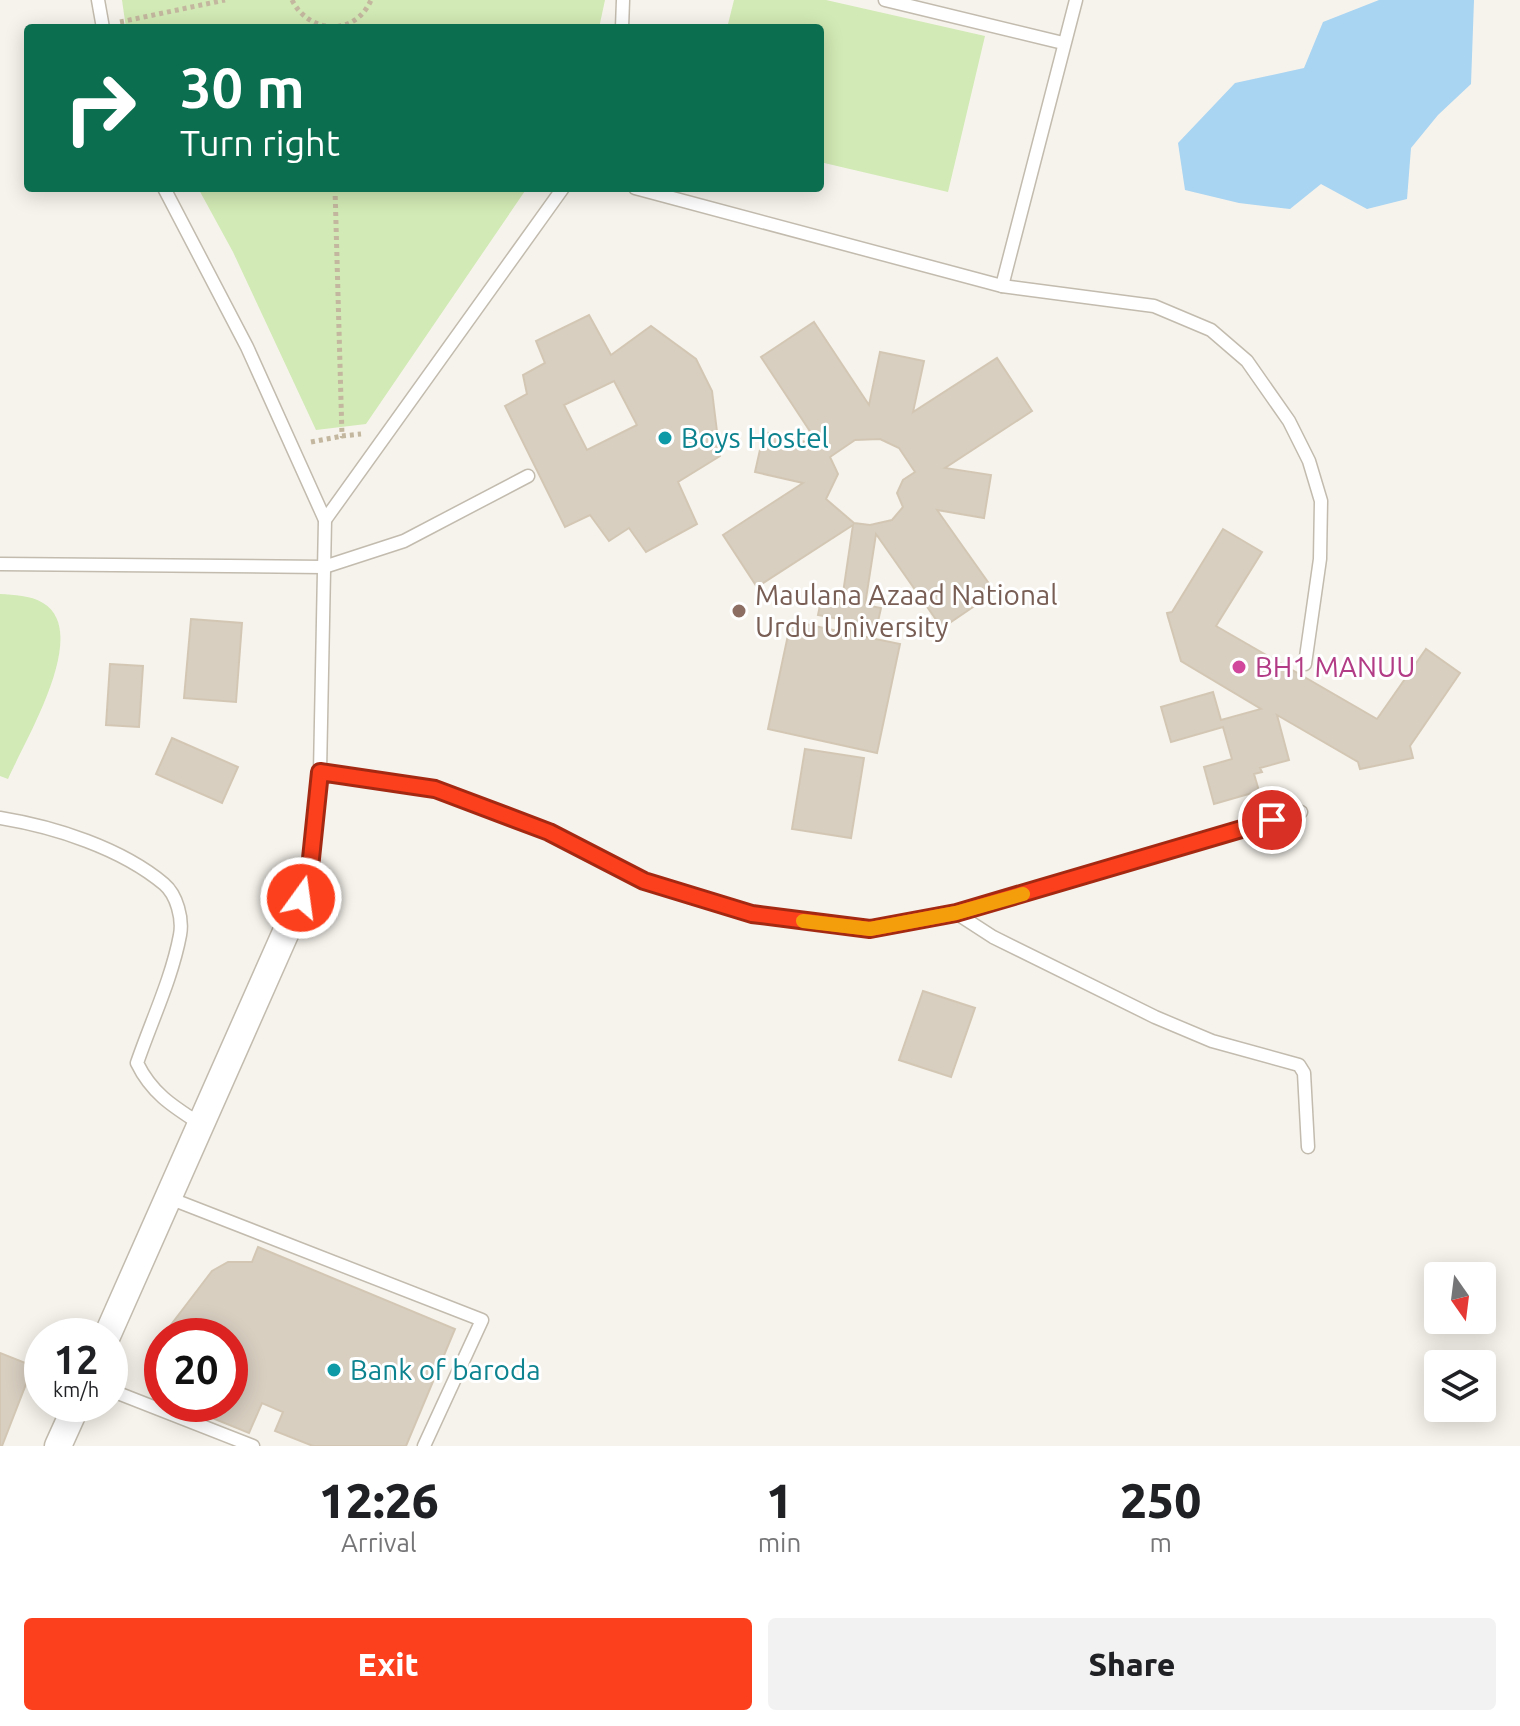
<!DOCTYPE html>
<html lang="en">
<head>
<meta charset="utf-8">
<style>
  :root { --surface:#fff; --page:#f2f2f2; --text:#202124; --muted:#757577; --accent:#fc3f1d }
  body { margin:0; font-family:Ubuntu,sans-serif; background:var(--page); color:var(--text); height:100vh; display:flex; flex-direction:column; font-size:30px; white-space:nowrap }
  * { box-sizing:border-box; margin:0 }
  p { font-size:26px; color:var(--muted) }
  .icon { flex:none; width:44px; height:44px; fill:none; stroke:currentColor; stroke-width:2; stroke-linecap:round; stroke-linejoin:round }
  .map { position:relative; height:1446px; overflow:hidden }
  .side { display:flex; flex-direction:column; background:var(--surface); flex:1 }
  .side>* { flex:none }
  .top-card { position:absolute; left:24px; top:24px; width:800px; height:168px; border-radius:8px; box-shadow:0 4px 20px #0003; background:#0b6e4f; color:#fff; overflow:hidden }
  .needle { width:52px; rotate:166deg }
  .tools { position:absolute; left:1424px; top:1262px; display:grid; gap:16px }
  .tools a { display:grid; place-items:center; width:72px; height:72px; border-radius:8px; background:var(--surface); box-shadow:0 4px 20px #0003; font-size:40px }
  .speed { position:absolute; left:24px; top:1318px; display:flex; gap:16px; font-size:40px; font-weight:700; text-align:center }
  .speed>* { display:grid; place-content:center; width:104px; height:104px; border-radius:50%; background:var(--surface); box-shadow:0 4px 20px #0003; line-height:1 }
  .speed small { font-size:20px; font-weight:400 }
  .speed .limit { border:12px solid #d22; background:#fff; color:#111 }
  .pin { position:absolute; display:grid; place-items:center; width:68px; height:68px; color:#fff; margin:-34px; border:4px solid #fff; border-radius:50%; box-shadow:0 2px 8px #0007 }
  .me { position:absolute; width:88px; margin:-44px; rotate:14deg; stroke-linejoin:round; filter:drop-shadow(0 0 6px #0008) }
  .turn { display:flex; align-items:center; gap:28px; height:168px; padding:0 24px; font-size:36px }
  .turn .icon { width:104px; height:104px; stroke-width:2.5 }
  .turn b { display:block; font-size:56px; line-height:68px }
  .eta { display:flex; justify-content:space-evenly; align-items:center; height:136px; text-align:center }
  .eta b { font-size:48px; font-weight:800; line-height:56px }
  .primary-button { display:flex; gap:16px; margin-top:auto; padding:16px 24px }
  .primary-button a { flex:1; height:92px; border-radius:8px; background:var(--accent); color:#fff; font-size:32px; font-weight:800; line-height:92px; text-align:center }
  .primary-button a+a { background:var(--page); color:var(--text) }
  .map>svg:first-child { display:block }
  .green { fill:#d2eab5 }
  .water { fill:#a9d4f2 }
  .building { fill:#d8cfc1; stroke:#d3c7b4; stroke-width:2; fill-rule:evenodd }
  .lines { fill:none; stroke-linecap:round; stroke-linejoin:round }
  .lane-casing { stroke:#c2bbae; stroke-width:15 }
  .street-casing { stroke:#c2bbae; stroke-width:29 }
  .path { stroke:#c4b79f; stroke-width:5; stroke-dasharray:4 4; stroke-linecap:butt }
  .lane { stroke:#fff; stroke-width:12 }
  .street { stroke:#fff; stroke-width:26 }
  .route-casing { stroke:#a42913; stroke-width:20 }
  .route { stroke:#fc3f1d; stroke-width:14 }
  .slow { stroke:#f59e0b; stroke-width:14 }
  .culture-dot { fill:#0f9aa8; stroke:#fff; stroke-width:3 }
  .education-dot { fill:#8d6e63; stroke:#fff; stroke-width:3 }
  .hotel-dot { fill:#d1479c; stroke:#fff; stroke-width:3 }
  .labels { text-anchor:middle; stroke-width:6; stroke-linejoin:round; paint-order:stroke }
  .culture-label { font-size:28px; fill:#0d838f; stroke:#fff; text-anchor:start }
  .education-label { font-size:28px; fill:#785e54; stroke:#fff; text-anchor:start }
  .hotel-label { font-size:28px; fill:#b23c85; stroke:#fff; text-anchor:start }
</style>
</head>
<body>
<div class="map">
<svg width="1520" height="1446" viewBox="0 0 1520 1446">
  <rect width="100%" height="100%" fill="#f6f3ec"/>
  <g class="green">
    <path d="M122 0H605L599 28H126Z"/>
    <path d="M734 0H826L985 36 948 192 820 162V28H727Z"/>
    <path d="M198 188H527L366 424 316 430 233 252Z"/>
    <path d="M0 594C14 595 30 595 43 603 92 632 24 742 8 779L0 776Z"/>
  </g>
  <path class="water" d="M1379 0H1474L1471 84 1438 115 1411 148 1407 199 1367 209 1321 184 1290 209 1239 203 1185 190 1178 143 1235 83 1304 68 1323 22Z"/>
  <g class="building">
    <path d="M589 315 611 355 651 326 696 359 712 391 720 456 678 482 697 524 646 552 629 528 609 541 590 515 565 527 505 406 527 394 523 375 545 363 536 341ZM614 381 637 425 587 450 564 405Z"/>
    <path d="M814 322 869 405 880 352 924 361 913 412 997 358 1032 411 945 468 991 475 984 518 937 510 995 592 942 628 876 534 865 605 881 608 877 626 863 624 861 636 900 644 877 753 768 729 791 621 838 631 839 619 818 615 822 596 842 600 853 525 757 587 723 535 803 483 755 472 764 432 819 445 761 357ZM880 439 899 448 915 472 903 480 897 493 903 507 892 520 870 525 854 523 826 499 838 474 830 457 855 440Z"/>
    <path d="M1223 529 1262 552 1216 626 1377 719 1426 649 1460 673 1410 746 1413 758 1360 769 1358 762 1277 715 1289 760 1260 768 1262 772 1254 774 1259 791 1214 804 1204 767 1232 759 1223 727 1171 742 1161 707 1213 692 1221 720 1261 709 1181 661 1168 617 1167 613 1172 612Z"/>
    <path d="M191 619 242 623 236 702 184 698Z"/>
    <path d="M110 664 143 666 139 727 106 725Z"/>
    <path d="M172 738 238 767 222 803 156 774Z"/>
    <path d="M805 749 864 758 851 838 792 829Z"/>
    <path d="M923 991 975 1008 951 1077 899 1060Z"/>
    <path d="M258 1247 455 1329 406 1446H313L275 1431 283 1412 262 1403 249 1433 190 1409 192 1404H230V1336H164L167 1330 212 1271 228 1262H252Z"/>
    <path d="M162 1342V1379L149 1374Z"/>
    <path d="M0 1353 33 1366 2 1446H0Z"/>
  </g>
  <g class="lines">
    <defs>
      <g id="lane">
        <path d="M98 0 103 28"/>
        <path d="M885 0 1063 43"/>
        <path d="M622 28 623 0"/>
        <path d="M164 188 247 347 325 520 320 772 310 868 301 898"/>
        <path d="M635 188 1002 286 1154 306 1211 330 1247 361 1289 421 1309 461 1321 501 1320 559 1305 664"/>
        <path d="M1002 286 1076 0"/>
        <path d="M325 520 563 188"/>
        <path d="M0 564 324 567 404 541 528 476"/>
        <path d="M320 772 435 789 549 832 644 881 752 914 870 929 956 913 1301 812"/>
        <path d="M0 818C55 827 121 848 164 884 177 895 183 919 180 935 172 978 151 1022 137 1063 152 1094 174 1107 202 1125"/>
        <path d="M956 913 993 937 1155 1017 1212 1041 1299 1065 1304 1073 1308 1147"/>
        <path d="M169 1198 482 1320 424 1446"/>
        <path d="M110 1390 253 1446"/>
      </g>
      <g id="street">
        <path d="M107 1336 301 898"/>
        <path d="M58 1446 77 1404"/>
      </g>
    </defs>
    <use href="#lane" class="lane-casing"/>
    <use href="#street" class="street-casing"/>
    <g class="path">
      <path d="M292 0C309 34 355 37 371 0"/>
      <path d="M120 22 225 0"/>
      <path d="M335 188 342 436 361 434"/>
      <path d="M311 442 342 436"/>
    </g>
    <use href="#lane" class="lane"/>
    <use href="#street" class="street"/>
  </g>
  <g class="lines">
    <defs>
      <path id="route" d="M301 898 310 868 320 772 435 789 549 832 644 881 752 914 870 929 956 913 1272 820"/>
    </defs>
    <use href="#route" class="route-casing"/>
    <use href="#route" class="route"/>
    <path class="slow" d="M803 921 870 929 956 913 1023 894"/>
  </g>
  <g class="culture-dot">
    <circle cx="665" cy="438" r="8"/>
    <circle cx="334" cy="1370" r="8"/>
  </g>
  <circle class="education-dot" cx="739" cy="611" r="8"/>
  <circle class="hotel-dot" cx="1239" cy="667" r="8"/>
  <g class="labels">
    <g class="culture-label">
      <text x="681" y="448">Boys Hostel</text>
      <text x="350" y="1380">Bank of baroda</text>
    </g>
    <g class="education-label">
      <text x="755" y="605">Maulana Azaad National<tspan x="755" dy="32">Urdu University</tspan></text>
    </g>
    <g class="hotel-label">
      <text x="1255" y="677">BH1 MANUU</text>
    </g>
  </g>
</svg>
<div class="tools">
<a><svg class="needle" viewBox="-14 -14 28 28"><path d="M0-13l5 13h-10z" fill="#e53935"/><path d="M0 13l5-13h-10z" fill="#757577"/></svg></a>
<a><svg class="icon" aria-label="layers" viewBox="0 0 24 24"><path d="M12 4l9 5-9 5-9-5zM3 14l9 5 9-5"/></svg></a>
</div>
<div class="speed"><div>12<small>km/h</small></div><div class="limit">20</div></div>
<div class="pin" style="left:1272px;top:820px;background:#d93025"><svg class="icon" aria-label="arrive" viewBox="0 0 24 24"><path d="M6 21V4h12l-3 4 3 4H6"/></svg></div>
<svg class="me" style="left:301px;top:898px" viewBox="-20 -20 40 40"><circle r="17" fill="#fc3f1d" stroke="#fff" stroke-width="3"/><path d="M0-11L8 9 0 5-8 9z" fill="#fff"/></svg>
<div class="top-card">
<div class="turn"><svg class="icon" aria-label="right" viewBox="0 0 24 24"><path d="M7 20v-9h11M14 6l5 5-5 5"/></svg><div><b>30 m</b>Turn right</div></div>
</div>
</div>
<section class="side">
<div class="eta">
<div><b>12:26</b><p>Arrival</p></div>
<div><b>1</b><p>min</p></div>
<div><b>250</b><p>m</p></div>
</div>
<div class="primary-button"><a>Exit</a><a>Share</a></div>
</section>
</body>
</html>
